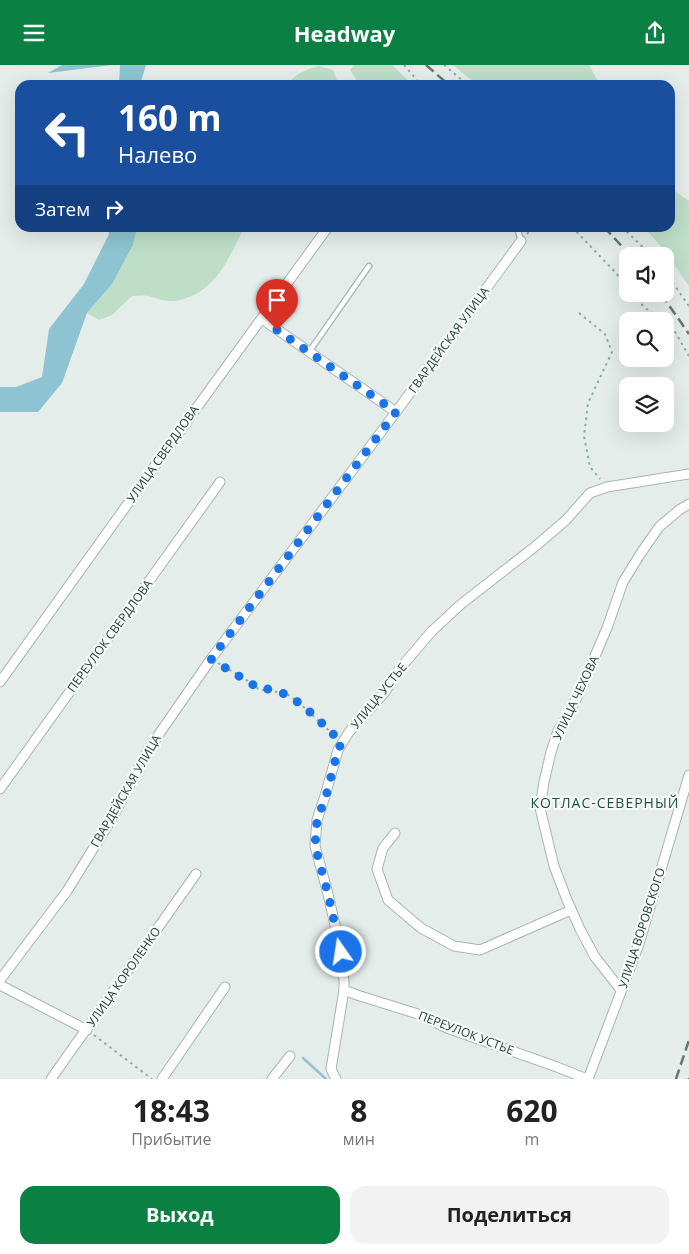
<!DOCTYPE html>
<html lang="ru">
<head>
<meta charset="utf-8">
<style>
  :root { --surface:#fff; --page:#f2f2f2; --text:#222; --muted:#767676; --accent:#0b8043 }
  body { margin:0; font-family:"Open Sans",sans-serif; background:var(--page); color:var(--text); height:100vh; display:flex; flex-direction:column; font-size:19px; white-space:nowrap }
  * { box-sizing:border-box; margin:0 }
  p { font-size:16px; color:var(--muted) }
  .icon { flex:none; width:28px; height:28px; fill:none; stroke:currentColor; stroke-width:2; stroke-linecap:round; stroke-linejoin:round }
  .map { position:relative; height:1014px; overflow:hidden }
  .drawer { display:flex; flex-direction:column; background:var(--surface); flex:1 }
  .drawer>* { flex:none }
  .top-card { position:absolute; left:15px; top:15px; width:660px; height:152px; border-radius:15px; box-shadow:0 5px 20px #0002; background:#1a4fa0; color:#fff; overflow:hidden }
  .buttons { position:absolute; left:619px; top:182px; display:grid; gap:10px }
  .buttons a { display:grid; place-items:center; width:55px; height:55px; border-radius:10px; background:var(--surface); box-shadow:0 5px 20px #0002; font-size:25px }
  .pin { position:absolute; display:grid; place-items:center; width:42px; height:42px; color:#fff; margin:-51px -21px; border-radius:50% 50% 50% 0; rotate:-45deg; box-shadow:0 0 5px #0007 }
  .pin .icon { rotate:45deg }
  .me { position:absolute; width:55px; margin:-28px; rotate:347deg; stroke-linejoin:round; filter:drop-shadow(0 0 4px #0008) }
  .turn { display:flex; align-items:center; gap:18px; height:105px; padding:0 20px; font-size:22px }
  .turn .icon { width:65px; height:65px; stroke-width:2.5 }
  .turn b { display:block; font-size:35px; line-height:42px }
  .then { display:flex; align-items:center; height:48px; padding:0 20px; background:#0003; gap:10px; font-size:19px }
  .eta { display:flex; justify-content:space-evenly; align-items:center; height:85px; text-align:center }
  .eta b { font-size:30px; font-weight:700; line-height:35px }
  .primary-button { display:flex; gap:10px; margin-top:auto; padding:10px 20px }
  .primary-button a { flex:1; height:58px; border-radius:15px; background:var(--accent); color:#fff; font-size:20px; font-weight:700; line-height:58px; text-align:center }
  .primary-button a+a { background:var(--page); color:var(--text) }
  header { display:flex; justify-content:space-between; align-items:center; height:65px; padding:0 20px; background:var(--accent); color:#fff; font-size:22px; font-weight:700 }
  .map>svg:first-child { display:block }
  .green { fill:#bedec8 }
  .water { fill:#8ec4d1 }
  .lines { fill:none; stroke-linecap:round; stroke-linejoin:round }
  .stream { stroke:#8ec4d1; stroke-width:2.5 }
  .service-casing { stroke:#a7b5b1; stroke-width:7 }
  .minor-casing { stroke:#a7b5b1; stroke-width:11 }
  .path { stroke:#86b0a4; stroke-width:2; stroke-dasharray:2.5 4; stroke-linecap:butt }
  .service { stroke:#fff; stroke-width:4.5 }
  .minor { stroke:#fff; stroke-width:9 }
  .rail { stroke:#5f7a74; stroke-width:2.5; stroke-dasharray:10 5; stroke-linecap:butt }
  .route { stroke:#1a73e8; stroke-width:9; stroke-dasharray:0 16.2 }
  .labels { text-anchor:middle; stroke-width:4.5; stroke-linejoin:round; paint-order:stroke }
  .street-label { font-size:12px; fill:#243f38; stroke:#f5faf8 }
  .neighbourhood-label { font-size:14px; letter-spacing:1px; fill:#205146; stroke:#f5faf8 }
</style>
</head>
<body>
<header><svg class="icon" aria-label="menu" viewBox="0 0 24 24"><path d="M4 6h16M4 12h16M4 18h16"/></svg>Headway<svg class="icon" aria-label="share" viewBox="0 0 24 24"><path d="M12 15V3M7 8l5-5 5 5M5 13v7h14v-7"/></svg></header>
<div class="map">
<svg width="689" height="1014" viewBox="0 0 689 1014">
  <rect width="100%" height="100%" fill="#e4edea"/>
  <g class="green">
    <path d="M354 0H392L413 20H360L350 5Z"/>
    <path d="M453 0H589L600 20H477Z"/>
    <path d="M319 1 333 5 338 18 337 20H287C295 9 306 4 319 1Z"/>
    <path d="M670 123 689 136V221L662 183 645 163 670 162Z"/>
    <path d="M137 163H244C230 190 218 223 186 233 182 234 178 236 174 236 165 237 157 233 148 231 143 230 137 231 132 231L112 250 99 255 87 248 112 219 133 180Z"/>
  </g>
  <g class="water">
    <path d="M62 0H112L48 8Z"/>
    <path d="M120 0H146L140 20H119Z"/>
    <path d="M109 163H137L133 180 112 219 87 248 62 318 38 347H0V322H16L42 312 49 264 84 219 109 169Z"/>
  </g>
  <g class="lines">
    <path class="stream" d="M303 993 326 1014"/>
    <defs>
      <g id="service">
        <path d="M517 162 521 176"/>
        <path d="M309 287 369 201"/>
      </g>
      <g id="minor">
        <path d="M262 254 396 347"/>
        <path d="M0 617 195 345 328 162"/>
        <path d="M0 724 220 417"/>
        <path d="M395 768 383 783 377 804 388 835 421 863 454 881 480 885 571 845"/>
        <path d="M0 915 67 826 114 750 148 685 211 594 396 347 521 176"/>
        <path d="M0 920 87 965"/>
        <path d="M344 925 357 930 418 949 447 963 557 1002 587 1014"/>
        <path d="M621 925 595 892 580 864 567 835 554 801 540 743 544 717 551 687 558 666 570 647 583 619 607 563 623 517 641 488 659 462 679 445 689 439"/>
        <path d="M51 1014 196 809"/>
        <path d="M162 1014 225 922"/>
        <path d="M272 1014 290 991"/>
        <path d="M336 1014 331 1004 344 925V916L341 887 328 829 315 781 317 755 325 731 338 685 349 667 385 627 397 607 432 566 460 540 537 480 566 455 590 428 607 422 689 409"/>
        <path d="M588 1014 639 879 689 710"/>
      </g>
    </defs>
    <use href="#service" class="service-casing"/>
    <use href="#minor" class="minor-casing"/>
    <g class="path">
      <path d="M404 0 421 20"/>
      <path d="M444 0 468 20"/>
      <path d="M572 162 615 207 628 222"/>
      <path d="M622 162 652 191"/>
      <path d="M527 169 533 162"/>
      <path d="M665 207 689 241"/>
      <path d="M633 229 644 242 663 256"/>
      <path d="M579 248 605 269 612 287 588 338 584 371 590 402 600 414"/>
      <path d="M665 258 674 265 689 291"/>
      <path d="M218 598 245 614 260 625H268L287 629 296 635 336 672"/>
      <path d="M94 970 152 1014"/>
    </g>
    <use href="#service" class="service"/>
    <use href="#minor" class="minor"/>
    <g class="rail">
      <path d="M426 0 449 20"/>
      <path d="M604 162 631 191"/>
      <path d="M661 229 689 269"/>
      <path d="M676 1014 689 975"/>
      <path d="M689 1014V1013"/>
    </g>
  </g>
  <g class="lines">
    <path class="route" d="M277 265 396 347 211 594 260 624C292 621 320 659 342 677L338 685 326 731 317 755 315 781 328 829 341 887"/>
  </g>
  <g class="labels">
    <g class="street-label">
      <text transform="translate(449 275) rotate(-54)" y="4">ГВАРДЕЙСКАЯ УЛИЦА</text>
      <text transform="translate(163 389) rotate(-55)" y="4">УЛИЦА СВЕРДЛОВА</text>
      <text transform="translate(110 571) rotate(-54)" y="4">ПЕРЕУЛОК СВЕРДЛОВА</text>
      <text transform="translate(379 631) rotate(-51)" y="4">УЛИЦА УСТЬЕ</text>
      <text transform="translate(576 633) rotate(-65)" y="4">УЛИЦА ЧЕХОВА</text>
      <text transform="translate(126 726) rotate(-60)" y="4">ГВАРДЕЙСКАЯ УЛИЦА</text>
      <text transform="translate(642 863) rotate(-72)" y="4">УЛИЦА ВОРОВСКОГО</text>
      <text transform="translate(124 912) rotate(-55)" y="4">УЛИЦА КОРОЛЕНКО</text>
      <text transform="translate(466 968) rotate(21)" y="4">ПЕРЕУЛОК УСТЬЕ</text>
    </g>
    <g class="neighbourhood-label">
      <text x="605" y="743">КОТЛАС-СЕВЕРНЫЙ</text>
    </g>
  </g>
</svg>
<div class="buttons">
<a><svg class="icon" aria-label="sound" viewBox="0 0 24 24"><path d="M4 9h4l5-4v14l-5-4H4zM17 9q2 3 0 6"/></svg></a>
<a><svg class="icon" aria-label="search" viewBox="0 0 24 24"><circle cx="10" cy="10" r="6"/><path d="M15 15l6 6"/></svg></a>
<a><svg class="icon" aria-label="layers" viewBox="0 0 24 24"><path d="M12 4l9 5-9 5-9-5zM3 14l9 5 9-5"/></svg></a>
</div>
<div class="pin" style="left:277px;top:265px;background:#d93025"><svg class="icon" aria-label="arrive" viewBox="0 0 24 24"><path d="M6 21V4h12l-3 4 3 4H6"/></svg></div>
<svg class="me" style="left:341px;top:887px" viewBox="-20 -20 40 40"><circle r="17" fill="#1a73e8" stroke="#fff" stroke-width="3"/><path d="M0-11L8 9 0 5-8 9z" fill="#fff"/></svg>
<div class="top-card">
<div class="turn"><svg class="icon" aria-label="left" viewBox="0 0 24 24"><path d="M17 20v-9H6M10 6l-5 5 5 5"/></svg><div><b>160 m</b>Налево</div></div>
<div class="then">Затем<svg class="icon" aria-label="right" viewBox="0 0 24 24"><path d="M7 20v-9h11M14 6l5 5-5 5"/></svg></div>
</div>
</div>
<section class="drawer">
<div class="eta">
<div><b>18:43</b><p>Прибытие</p></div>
<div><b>8</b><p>мин</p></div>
<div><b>620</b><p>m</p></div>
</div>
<div class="primary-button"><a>Выход</a><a>Поделиться</a></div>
</section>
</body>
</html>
